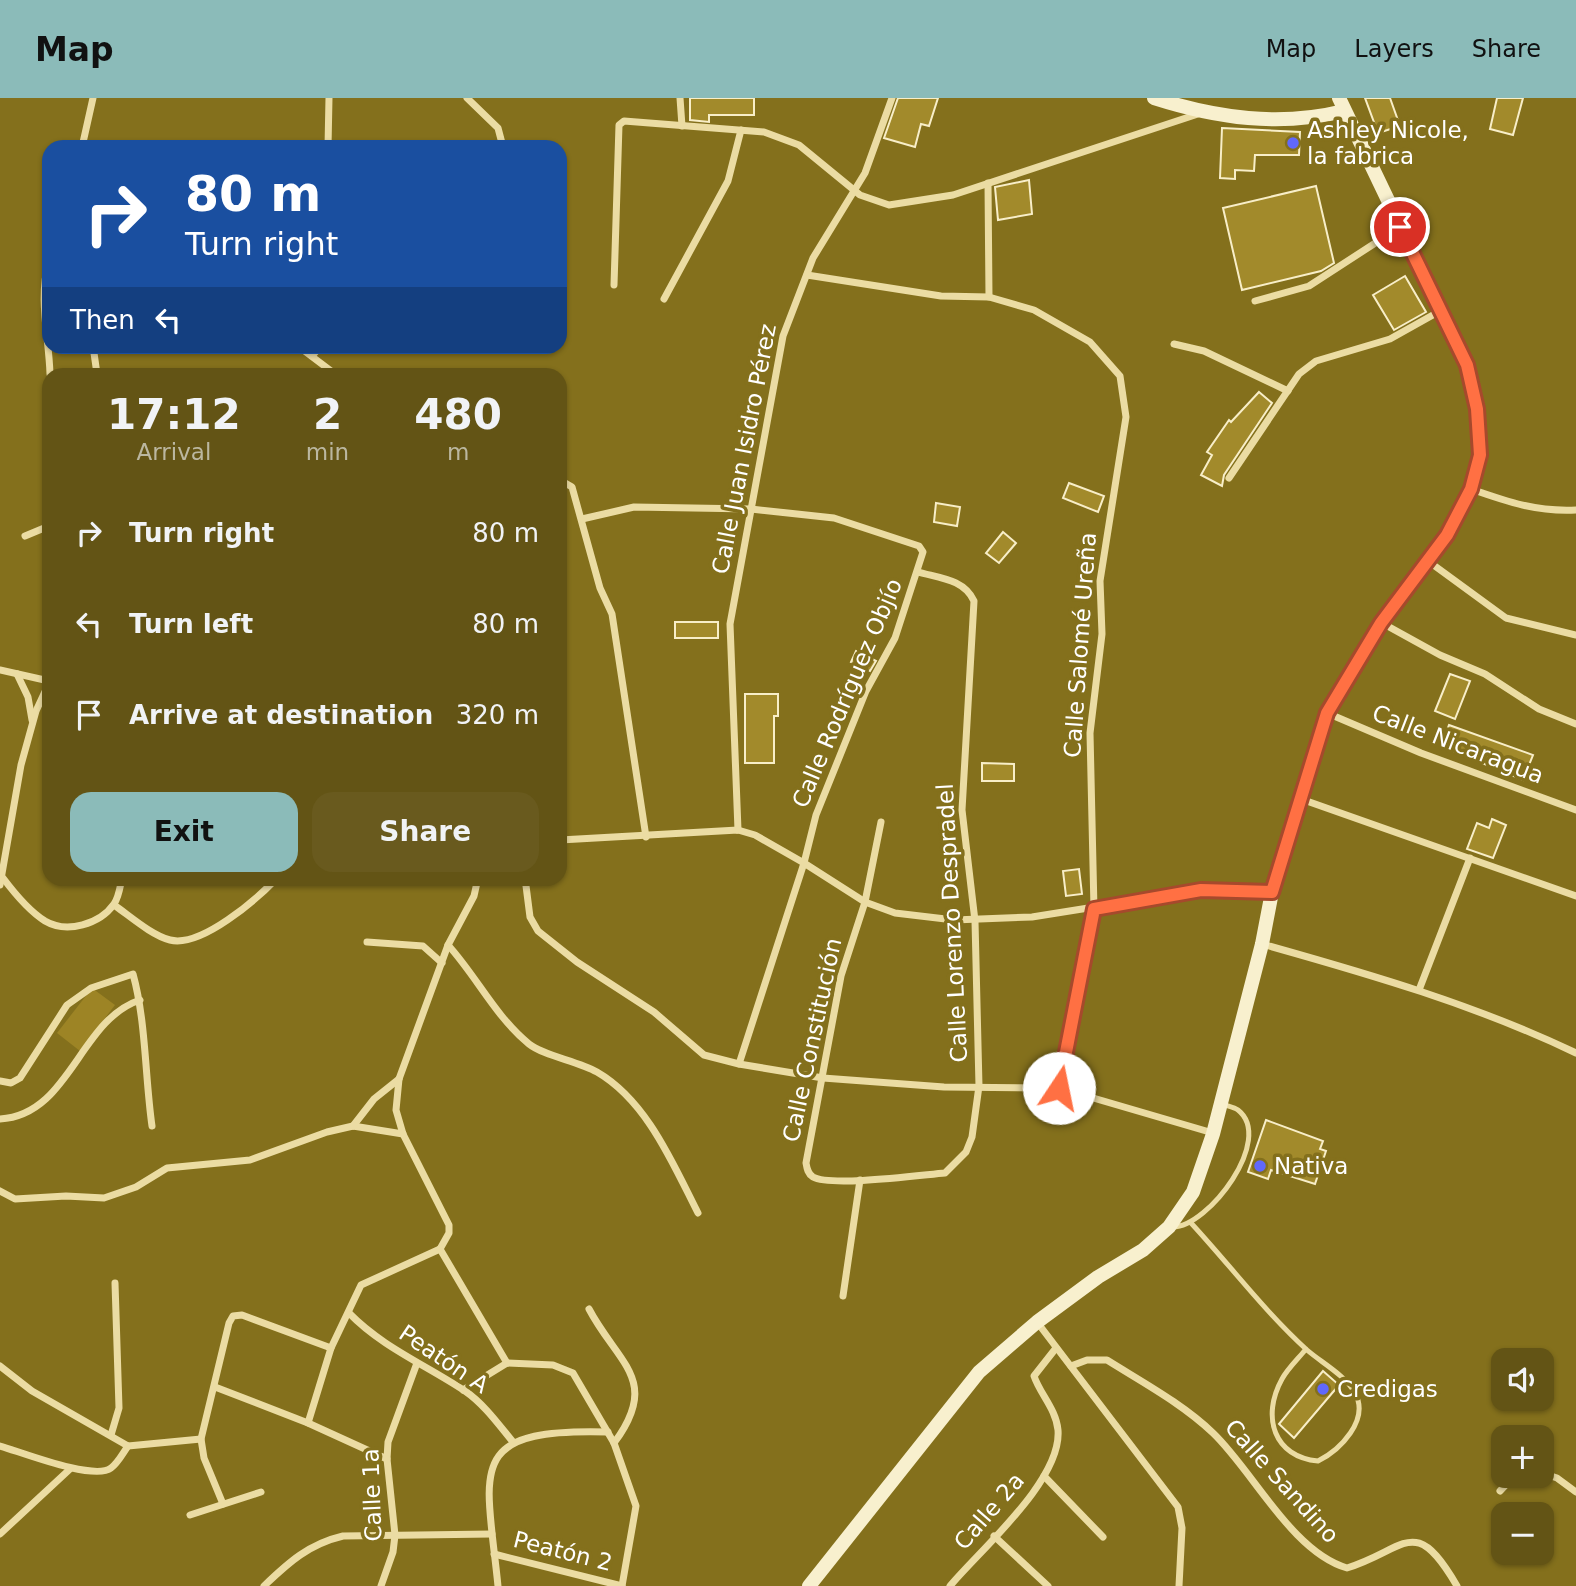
<!DOCTYPE html>
<html lang="en">
<head>
<meta charset="utf-8">
<style>
  :root { --surface:#635415; --page:#695a1e; --text:#f1f3f6; --muted:#bbb7a0; --accent:#8bbbb9 }
  body { margin:0; font-family:"DejaVu Sans",sans-serif; background:var(--page); color:var(--text); height:100vh; display:flex; flex-direction:column; font-size:26px; white-space:nowrap }
  * { box-sizing:border-box; margin:0 }
  p { font-size:23px; color:var(--muted) }
  .icon { flex:none; width:38px; height:38px; fill:none; stroke:currentColor; stroke-width:2; stroke-linecap:round; stroke-linejoin:round }
  .map { position:relative; flex:1; overflow:hidden }
  .panel { position:absolute; left:42px; top:270px; width:525px; height:518px; display:flex; flex-direction:column; background:var(--surface); border-radius:21px; box-shadow:0 2px 5px #0004 }
  .panel>* { flex:none }
  .banner { position:absolute; left:42px; top:42px; width:525px; height:214px; border-radius:21px; box-shadow:0 2px 5px #0004; background:#1a4fa0; color:#fff; overflow:hidden }
  .controls { position:absolute; left:1491px; top:1250px; display:grid; gap:14px }
  .controls a { display:grid; place-items:center; width:63px; height:63px; border-radius:14px; background:var(--surface); box-shadow:0 2px 5px #0004; font-size:35px }
  .pin { position:absolute; display:grid; place-items:center; width:60px; height:60px; color:#fff; margin:-30px; border:4px solid #fff; border-radius:50%; box-shadow:0 2px 7px #0007 }
  .me { position:absolute; width:77px; margin:-38px; rotate:11deg; stroke-linejoin:round; filter:drop-shadow(0 0 5px #0008) }
  .turn { display:flex; align-items:center; gap:24px; height:147px; padding:0 28px; font-size:32px }
  .turn .icon { width:91px; height:91px; stroke-width:2.5 }
  .turn b { display:block; font-size:49px; line-height:60px }
  .then { display:flex; align-items:center; height:66px; padding:0 28px; background:#0003; gap:14px; font-size:26px }
  .eta { display:flex; justify-content:space-evenly; align-items:center; height:119px; text-align:center }
  .eta b { font-size:42px; font-weight:700; line-height:49px }
  .action { display:flex; gap:14px; margin-top:auto; padding:14px 28px }
  .action a { flex:1; height:80px; border-radius:21px; background:var(--accent); color:#111; font-size:28px; font-weight:700; line-height:80px; text-align:center }
  .action a+a { background:var(--page); color:var(--text) }
  ul { padding:0; list-style:none }
  li { display:flex; align-items:center; gap:21px; height:91px; padding:0 28px }
  li div { flex:1 }
  li b { display:block; font-size:26px }
  li em { font-style:normal }
  header { display:flex; align-items:center; gap:42px; box-sizing:border-box; height:98px; padding:0 35px; background:var(--accent); color:#111 }
  header strong { font-size:33px }
  nav { display:flex; gap:38px; margin-inline-start:auto; font-size:24px }
  .map>svg:first-child { display:block }
  .green { fill:#9d8425 }
  .building { fill:#a28a2b; stroke:#f8eec8; stroke-width:2 }
  .lines { fill:none; stroke-linecap:round; stroke-linejoin:round }
  .lane { stroke:#ebdca3; stroke-width:5 }
  .street { stroke:#ebdca3; stroke-width:7 }
  .secondary { stroke:#f8f0ce; stroke-width:14 }
  .route-casing { stroke:#a6492c; stroke-width:18 }
  .route { stroke:#ff7043; stroke-width:12 }
  .poi-dot { fill:#6068fb; stroke:#84701c; stroke-width:2.5 }
  .labels { text-anchor:middle; stroke-width:7; stroke-linejoin:round; paint-order:stroke }
  .poi-label { font-size:23px; fill:#fff; stroke:#84701c; text-anchor:start }
  .street-label { font-size:23px; fill:#fff; stroke:#84701c }
</style>
</head>
<body>
<header>
<strong>Map</strong>
<nav><a>Map</a><a>Layers</a><a>Share</a></nav>
</header>
<div class="map">
<svg width="1576" height="1488" viewBox="0 0 1576 1488">
  <rect width="100%" height="100%" fill="#84701c"/>
  <path class="green" d="M92 890 115 907 80 953 57 935Z"/>
  <g class="building">
    <path d="M690 0H754V17H709V24L690 22Z"/>
    <path d="M898 0H938L929 28 921 26 915 49 884 40Z"/>
    <path d="M1365 0H1390L1400 28 1378 35Z"/>
    <path d="M1497 0H1523L1513 37 1490 31Z"/>
    <path d="M1222 30 1300 34 1299 57H1255L1254 73 1235 72V81L1220 80Z"/>
    <path d="M1029 82 1032 116 998 122 995 89Z"/>
    <path d="M1316 88 1334 165 1321 173 1242 192 1223 110Z"/>
    <path d="M1405 178 1426 214 1394 232 1373 197Z"/>
    <path d="M1259 294 1272 305 1224 377 1222 388 1201 377 1212 357 1207 354 1229 322 1231 324Z"/>
    <path d="M1069 385 1104 398 1098 414 1063 400Z"/>
    <path d="M936 405 960 409 957 428 934 424Z"/>
    <path d="M1003 434 1016 445 999 465 986 455Z"/>
    <rect x="675" y="524" width="43" height="16"/>
    <path d="M856 553 876 563 870 573 851 564Z"/>
    <path d="M1450 576 1470 583 1455 621 1435 613Z"/>
    <path d="M745 596H778V618H774V665H745Z"/>
    <path d="M1449 627 1533 657 1523 682 1441 648Z"/>
    <path d="M982 665 1014 666V683H982Z"/>
    <path d="M1492 721 1506 727 1493 760 1467 751 1477 725 1489 730Z"/>
    <path d="M1079 771 1082 796 1066 798 1063 773Z"/>
    <path d="M1266 1022 1323 1043 1320 1051 1326 1053 1315 1086 1271 1072 1268 1081 1248 1074Z"/>
    <path d="M1323 1273 1339 1287 1294 1340 1279 1326Z"/>
  </g>
  <g class="lines">
    <g class="lane">
      <path d="M1191 1125C1229 1166 1265 1214 1307 1252 1322 1265 1345 1277 1355 1295 1370 1322 1340 1352 1318 1363 1274 1359 1261 1319 1282 1281 1288 1270 1298 1261 1306 1251"/>
      <path d="M1173 1129C1208 1129 1275 1041 1238 1012 1234 1009 1227 1008 1222 1006"/>
    </g>
    <g class="street">
      <path d="M467 0 498 30 503 49"/>
      <path d="M680 0 682 28"/>
      <path d="M82 49 93 0"/>
      <path d="M328 49 329 0"/>
      <path d="M988 85 989 199"/>
      <path d="M49 163C38 200 49 239 50 276"/>
      <path d="M807 177 941 198 989 199 1034 212 1090 244 1120 278 1126 319 1100 483 1102 536 1090 635 1094 811 1059 990"/>
      <path d="M614 187 619 27 624 23 764 34 799 47 860 97 889 107 953 97 1201 15"/>
      <path d="M664 201 728 83 741 32"/>
      <path d="M1255 203 1309 188 1400 129"/>
      <path d="M1174 246 1204 253 1288 293"/>
      <path d="M93 248 97 276"/>
      <path d="M298 248 335 276"/>
      <path d="M312 258 321 248"/>
      <path d="M1229 380 1299 276 1316 263 1390 241 1440 213"/>
      <path d="M560 382 572 389 600 490 612 516 646 739"/>
      <path d="M1471 391C1508 404 1537 414 1576 412"/>
      <path d="M582 421 634 409 751 411 834 420 919 448 923 454 895 540 866 593 816 717 804 765 739 966"/>
      <path d="M25 438 49 428"/>
      <path d="M1428 463 1506 520 1576 537"/>
      <path d="M1382 525 1440 557 1485 576 1539 611 1576 626"/>
      <path d="M0 572 49 583"/>
      <path d="M17 576 28 599 32 622"/>
      <path d="M1327 615 1421 655 1576 712"/>
      <path d="M1301 701 1576 798"/>
      <path d="M881 724 865 804 841 878 806 1065C807 1071 808 1076 813 1079 831 1089 921 1077 945 1075L966 1054 972 1039 979 988 975 823 962 712 974 503C964 481 939 480 918 474"/>
      <path d="M738 732 730 526 783 238 813 160 865 75 892 0"/>
      <path d="M560 742 738 732 755 737 804 765 865 804 895 815 954 822 1032 819 1201 792 1272 794"/>
      <path d="M3 780C15 796 29 813 45 823 67 836 100 826 114 806 119 799 120 789 122 780"/>
      <path d="M478 780 474 798 448 847 399 981 396 1012 403 1036 449 1127V1135L440 1151 507 1265"/>
      <path d="M525 780 530 819 538 833 577 864 654 914 704 957 739 966 823 980 944 989 1059 990 1213 1035"/>
      <path d="M0 787 21 667 36 613 49 585"/>
      <path d="M114 807C130 818 151 837 170 842 201 850 257 801 277 780"/>
      <path d="M367 844 423 848 442 865"/>
      <path d="M1262 846C1369 876 1476 907 1576 955"/>
      <path d="M448 847C477 879 495 918 529 946 544 958 578 963 597 974 647 1003 673 1066 698 1115"/>
      <path d="M1419 892 1470 760"/>
      <path d="M0 983 11 985 20 980 67 907 91 890 133 876C146 923 145 979 152 1028"/>
      <path d="M0 1021C70 1017 79 922 140 902"/>
      <path d="M353 1028 374 1001 399 981"/>
      <path d="M0 1093 15 1101 66 1098 104 1100 136 1089 167 1070 250 1062 327 1034 353 1028 403 1036"/>
      <path d="M843 1198 860 1082"/>
      <path d="M589 1211C618 1266 661 1282 614 1345"/>
      <path d="M349 1215C382 1249 426 1267 465 1293 484 1306 499 1327 513 1344"/>
      <path d="M1037 1224 1178 1409 1182 1430 1179 1488"/>
      <path d="M0 1268 32 1293 128 1348 201 1341"/>
      <path d="M1071 1268 1087 1262H1107C1142 1284 1183 1306 1213 1335 1253 1373 1292 1454 1347 1470 1406 1452 1414 1414 1457 1488"/>
      <path d="M215 1289 308 1325 387 1361"/>
      <path d="M463 1292 507 1265 553 1267 573 1275 614 1345 636 1408 622 1488"/>
      <path d="M308 1325 331 1250 361 1187 440 1151"/>
      <path d="M111 1337 119 1310 115 1185"/>
      <path d="M0 1348C21 1354 94 1383 111 1370 118 1365 123 1355 128 1348"/>
      <path d="M1542 1375 1557 1380 1576 1394"/>
      <path d="M1044 1378 1103 1439"/>
      <path d="M1500 1393 1515 1377"/>
      <path d="M223 1406 204 1360 201 1341 229 1225 233 1218 242 1217 331 1250"/>
      <path d="M190 1417 261 1394"/>
      <path d="M0 1436 70 1371"/>
      <path d="M994 1438 1048 1488"/>
      <path d="M494 1456 622 1488"/>
      <path d="M264 1488C289 1464 309 1446 343 1438L492 1436"/>
      <path d="M381 1488 393 1454 395 1437 387 1361 388 1344 417 1265"/>
      <path d="M498 1488C486 1370 464 1330 608 1334"/>
      <path d="M950 1488C982 1450 1062 1382 1058 1332 1056 1311 1040 1296 1034 1278L1056 1250"/>
    </g>
    <g class="secondary">
      <path d="M1154 0C1217 20 1279 29 1344 13"/>
      <path d="M809 1488 979 1274 1037 1224 1098 1179 1143 1152 1169 1129 1193 1094 1213 1036 1262 846 1272 794 1327 615 1381 525 1447 437 1471 391 1480 357 1477 311 1467 267 1339 0"/>
    </g>
  </g>
  <g class="lines">
    <defs>
      <path id="route" d="M1059 990 1094 811 1201 792 1272 794 1327 615 1381 525 1447 437 1471 391 1480 357 1477 311 1467 267 1400 129"/>
    </defs>
    <use href="#route" class="route-casing"/>
    <use href="#route" class="route"/>
  </g>
  <g class="poi-dot">
    <circle cx="1293" cy="45" r="7"/>
    <circle cx="1260" cy="1068" r="7"/>
    <circle cx="1323" cy="1291" r="7"/>
  </g>
  <g class="labels">
    <g class="poi-label">
      <text x="1307" y="40">Ashley Nicole,<tspan x="1307" dy="26">la fabrica</tspan></text>
      <text x="1274" y="1076">Nativa</text>
      <text x="1337" y="1299">Credigas</text>
    </g>
    <g class="street-label">
      <text transform="translate(744 351) rotate(-79)" y="8">Calle Juan Isidro Pérez</text>
      <text transform="translate(1080 547) rotate(-86)" y="8">Calle Salomé Ureña</text>
      <text transform="translate(847 595) rotate(-67)" y="8">Calle Rodríguez Objío</text>
      <text transform="translate(1458 646) rotate(21)" y="8">Calle Nicaragua</text>
      <text transform="translate(952 825) rotate(-93)" y="8">Calle Lorenzo Despradel</text>
      <text transform="translate(812 942) rotate(-78)" y="8">Calle Constitución</text>
      <text transform="translate(444 1261) rotate(34)" y="8">Peatón A</text>
      <text transform="translate(1282 1383) rotate(48)" y="8">Calle Sandino</text>
      <text transform="translate(372 1397) rotate(-92)" y="8">Calle 1a</text>
      <text transform="translate(989 1413) rotate(-49)" y="8">Calle 2a</text>
      <text transform="translate(563 1453) rotate(14)" y="8">Peatón 2</text>
    </g>
  </g>
</svg>
<div class="controls">
<a><svg class="icon" aria-label="sound" viewBox="0 0 24 24"><path d="M4 9h4l5-4v14l-5-4H4zM17 9q2 3 0 6"/></svg></a>
<a>+</a>
<a>−</a>
</div>
<div class="pin" style="left:1400px;top:129px;background:#d93025"><svg class="icon" aria-label="arrive" viewBox="0 0 24 24"><path d="M6 21V4h12l-3 4 3 4H6"/></svg></div>
<svg class="me" style="left:1059px;top:990px" viewBox="-20 -20 40 40"><circle r="19" fill="#fff"/><path d="M0-13L10 11 0 6-10 11z" fill="#ff7043"/></svg>
<div class="banner">
<div class="turn"><svg class="icon" aria-label="right" viewBox="0 0 24 24"><path d="M7 20v-9h11M14 6l5 5-5 5"/></svg><div><b>80 m</b>Turn right</div></div>
<div class="then">Then<svg class="icon" aria-label="left" viewBox="0 0 24 24"><path d="M17 20v-9H6M10 6l-5 5 5 5"/></svg></div>
</div>
<section class="panel">
<div class="eta">
<div><b>17:12</b><p>Arrival</p></div>
<div><b>2</b><p>min</p></div>
<div><b>480</b><p>m</p></div>
</div>
<ul>
<li><svg class="icon" aria-label="right" viewBox="0 0 24 24"><path d="M7 20v-9h11M14 6l5 5-5 5"/></svg><div><b>Turn right</b></div><em>80 m</em></li>
<li><svg class="icon" aria-label="left" viewBox="0 0 24 24"><path d="M17 20v-9H6M10 6l-5 5 5 5"/></svg><div><b>Turn left</b></div><em>80 m</em></li>
<li><svg class="icon" aria-label="arrive" viewBox="0 0 24 24"><path d="M6 21V4h12l-3 4 3 4H6"/></svg><div><b>Arrive at destination</b></div><em>320 m</em></li>
</ul>
<div class="action"><a>Exit</a><a>Share</a></div>
</section>
</div>
</body>
</html>
